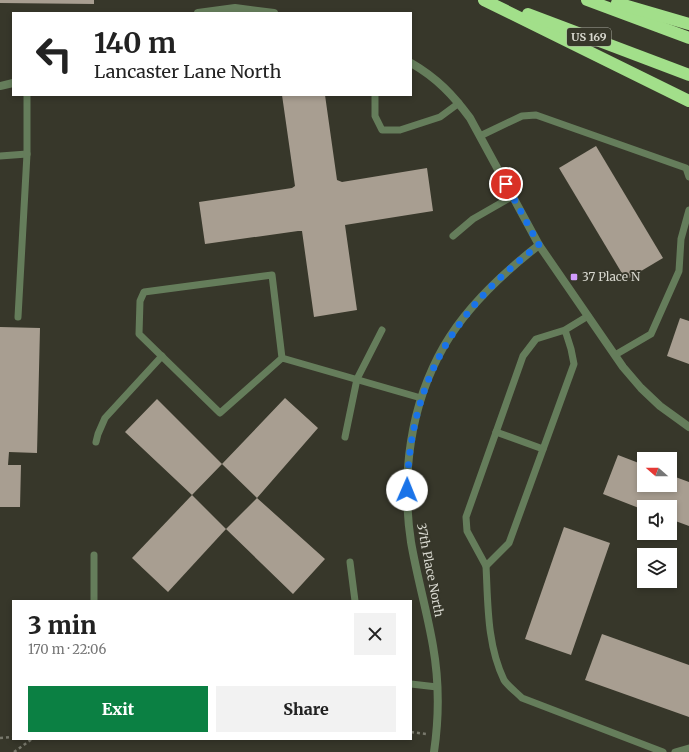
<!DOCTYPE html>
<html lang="en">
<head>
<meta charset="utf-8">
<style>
  :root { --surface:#fff; --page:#f2f2f2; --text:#222; --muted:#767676; --accent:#0b8043 }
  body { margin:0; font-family:Merriweather,serif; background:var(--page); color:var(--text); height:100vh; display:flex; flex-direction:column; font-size:15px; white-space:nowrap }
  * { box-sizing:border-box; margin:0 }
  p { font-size:13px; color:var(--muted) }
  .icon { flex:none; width:22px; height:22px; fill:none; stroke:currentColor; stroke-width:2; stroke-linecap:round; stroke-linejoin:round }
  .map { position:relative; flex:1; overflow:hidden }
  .drawer { position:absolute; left:12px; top:600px; width:400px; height:140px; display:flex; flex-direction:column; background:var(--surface); border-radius:0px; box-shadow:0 2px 6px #0003 }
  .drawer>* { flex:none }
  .banner { position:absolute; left:12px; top:12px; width:400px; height:84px; border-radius:0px; box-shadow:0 2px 6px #0003; background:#fff; color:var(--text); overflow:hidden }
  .needle { width:26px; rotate:290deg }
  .tools { position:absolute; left:637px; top:452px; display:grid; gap:8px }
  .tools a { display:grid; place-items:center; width:40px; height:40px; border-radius:0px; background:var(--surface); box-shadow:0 2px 6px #0003; font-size:20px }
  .pin { position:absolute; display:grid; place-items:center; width:34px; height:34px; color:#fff; margin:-17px; border:2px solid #fff; border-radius:50%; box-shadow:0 1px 4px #0007 }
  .me { position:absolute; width:44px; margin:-22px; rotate:1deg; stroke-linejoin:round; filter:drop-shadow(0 0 3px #0008) }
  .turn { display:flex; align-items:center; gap:14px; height:84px; padding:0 16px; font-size:18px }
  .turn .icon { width:52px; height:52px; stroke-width:2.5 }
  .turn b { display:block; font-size:28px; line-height:34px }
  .round { display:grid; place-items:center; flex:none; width:42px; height:42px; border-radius:0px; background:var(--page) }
  .summary { display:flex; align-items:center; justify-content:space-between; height:68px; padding:0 16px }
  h1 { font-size:24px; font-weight:800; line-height:30px }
  .button { display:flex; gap:8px; margin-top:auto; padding:8px 16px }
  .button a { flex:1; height:46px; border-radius:0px; background:var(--accent); color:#fff; font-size:16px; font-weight:800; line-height:46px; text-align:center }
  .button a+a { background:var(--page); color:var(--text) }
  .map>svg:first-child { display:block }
  .building { fill:#a89e91 }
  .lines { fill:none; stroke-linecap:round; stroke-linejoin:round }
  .path { stroke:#78786c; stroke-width:2.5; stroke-dasharray:3 3; stroke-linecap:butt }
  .service { stroke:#657d5b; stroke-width:7 }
  .minor { stroke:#657d5b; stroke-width:8 }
  .tertiary { stroke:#657d5b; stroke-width:8 }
  .motorway { stroke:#a2df8a; stroke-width:12 }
  .route { stroke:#1a73e8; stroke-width:7; stroke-dasharray:0 12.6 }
  .poi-dot { fill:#d29cfd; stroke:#37372a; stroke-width:1.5 }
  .labels { text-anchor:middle; stroke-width:4; stroke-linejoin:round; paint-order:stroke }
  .shield { fill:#37372a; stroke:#a8a89e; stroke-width:1 }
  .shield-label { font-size:11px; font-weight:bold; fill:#d8d8cf }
  .poi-label { font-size:12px; fill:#d8d8cf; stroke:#37372a; text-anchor:start }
  .street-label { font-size:12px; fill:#d8d8cf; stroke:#37372a }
</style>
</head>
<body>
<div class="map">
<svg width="689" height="752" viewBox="0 0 689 752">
  <rect width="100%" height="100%" fill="#37372a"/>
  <g class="building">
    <path d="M0 0H94V4L0 3Z"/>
    <path d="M282 95H325L337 180 342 182 427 168 433 211 345 225 357 310 314 317 302 231H298L205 244 199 202 292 188 295 186Z"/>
    <path d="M596 146 663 258 626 280 559 168Z"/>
    <path d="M680 318 689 321V364L667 356Z"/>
    <path d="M0 327 40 328 37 453 9 452 8 465H21L20 507H0Z"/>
    <path d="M285 398 318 428 257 498 325 559 293 594 226 529 257 498 222 464 192 495 125 432 157 399 222 464Z"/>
    <path d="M618 455 644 465V485H670V475L689 482V526L670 519V507H644V510L603 494Z"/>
    <path d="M192 495 226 529 168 592 132 558Z"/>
    <path d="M564 527 610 543 571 655 525 639Z"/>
    <path d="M602 634 689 665V717L585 680Z"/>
  </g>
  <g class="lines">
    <g class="path">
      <path d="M411 732 426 734"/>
      <path d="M0 738 13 737"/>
      <path d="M14 752 32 739"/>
    </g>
    <g class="service">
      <path d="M375 95V116L382 130H400L440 117 459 103"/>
      <path d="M480 136 522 116 536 115 686 168 689 177"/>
      <path d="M0 156 27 154"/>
      <path d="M453 236 473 219 513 196"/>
      <path d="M18 317 27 154V95"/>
      <path d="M565 330 571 349 574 364 509 543 486 566 467 531 466 517 523 356 536 339 565 330 588 316"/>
      <path d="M615 355 651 334 679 271 681 239 689 210"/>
      <path d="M282 358 220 413 139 334 140 301 144 292 272 275 282 358 421 398"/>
      <path d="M496 432 543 449"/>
      <path d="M345 437 357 379 382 330"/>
      <path d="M96 442 98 434 105 418 162 356"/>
      <path d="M94 555V601"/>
      <path d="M350 562 355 601"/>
      <path d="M486 566C488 604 487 645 504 680 508 686 516 692 522 698L663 752"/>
      <path d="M411 684 437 687"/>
      <path d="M675 752 689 748"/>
    </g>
    <path class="minor" d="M434 752C439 718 439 680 433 646 427 611 417 577 411 542 401 476 410 405 444 346 467 306 503 273 539 245"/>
    <g class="tertiary">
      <path d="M198 13 235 8 274 13"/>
      <path d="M411 63C437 78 453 95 470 118L539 245 623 367 641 388 660 406 689 427"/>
      <path d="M0 86 13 83"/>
    </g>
    <g class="motorway">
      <path d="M484 0 689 101"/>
      <path d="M587 0 689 38"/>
      <path d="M617 3 689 24"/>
      <path d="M528 14 689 75"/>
    </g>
  </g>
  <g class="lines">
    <path class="route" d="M407 490C410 381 454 310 539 245L506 184"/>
  </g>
  <rect class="poi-dot" x="570" y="273" width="8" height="8" rx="2"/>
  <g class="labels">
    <rect class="shield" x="567" y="28" width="44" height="18" rx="3"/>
    <g class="shield-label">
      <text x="589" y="41">US 169</text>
    </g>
    <g class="poi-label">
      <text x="582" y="281">37 Place N</text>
    </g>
    <g class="street-label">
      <text transform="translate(430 570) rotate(79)" y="4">37th Place North</text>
    </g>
  </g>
</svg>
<div class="tools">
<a><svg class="needle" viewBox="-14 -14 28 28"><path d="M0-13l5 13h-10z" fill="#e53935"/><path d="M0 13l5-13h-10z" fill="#767676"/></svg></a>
<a><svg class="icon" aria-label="sound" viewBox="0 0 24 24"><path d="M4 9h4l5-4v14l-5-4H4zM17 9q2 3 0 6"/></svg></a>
<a><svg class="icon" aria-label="layers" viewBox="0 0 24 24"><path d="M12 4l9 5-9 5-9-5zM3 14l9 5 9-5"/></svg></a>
</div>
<div class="pin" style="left:506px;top:184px;background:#d93025"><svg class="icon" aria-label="arrive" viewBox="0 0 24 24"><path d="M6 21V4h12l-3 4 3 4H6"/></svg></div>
<svg class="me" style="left:407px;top:490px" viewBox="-20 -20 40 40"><circle r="19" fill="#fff"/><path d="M0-13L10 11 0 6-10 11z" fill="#1a73e8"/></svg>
<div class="banner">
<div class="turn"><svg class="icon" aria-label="left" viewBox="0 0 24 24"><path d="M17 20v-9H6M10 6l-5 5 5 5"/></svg><div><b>140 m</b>Lancaster Lane North</div></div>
</div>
<section class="drawer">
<div class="summary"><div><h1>3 min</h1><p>170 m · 22:06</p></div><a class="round"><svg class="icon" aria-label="close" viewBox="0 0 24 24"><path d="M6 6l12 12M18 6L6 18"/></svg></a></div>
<div class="button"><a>Exit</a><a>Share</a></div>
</section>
</div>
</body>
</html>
